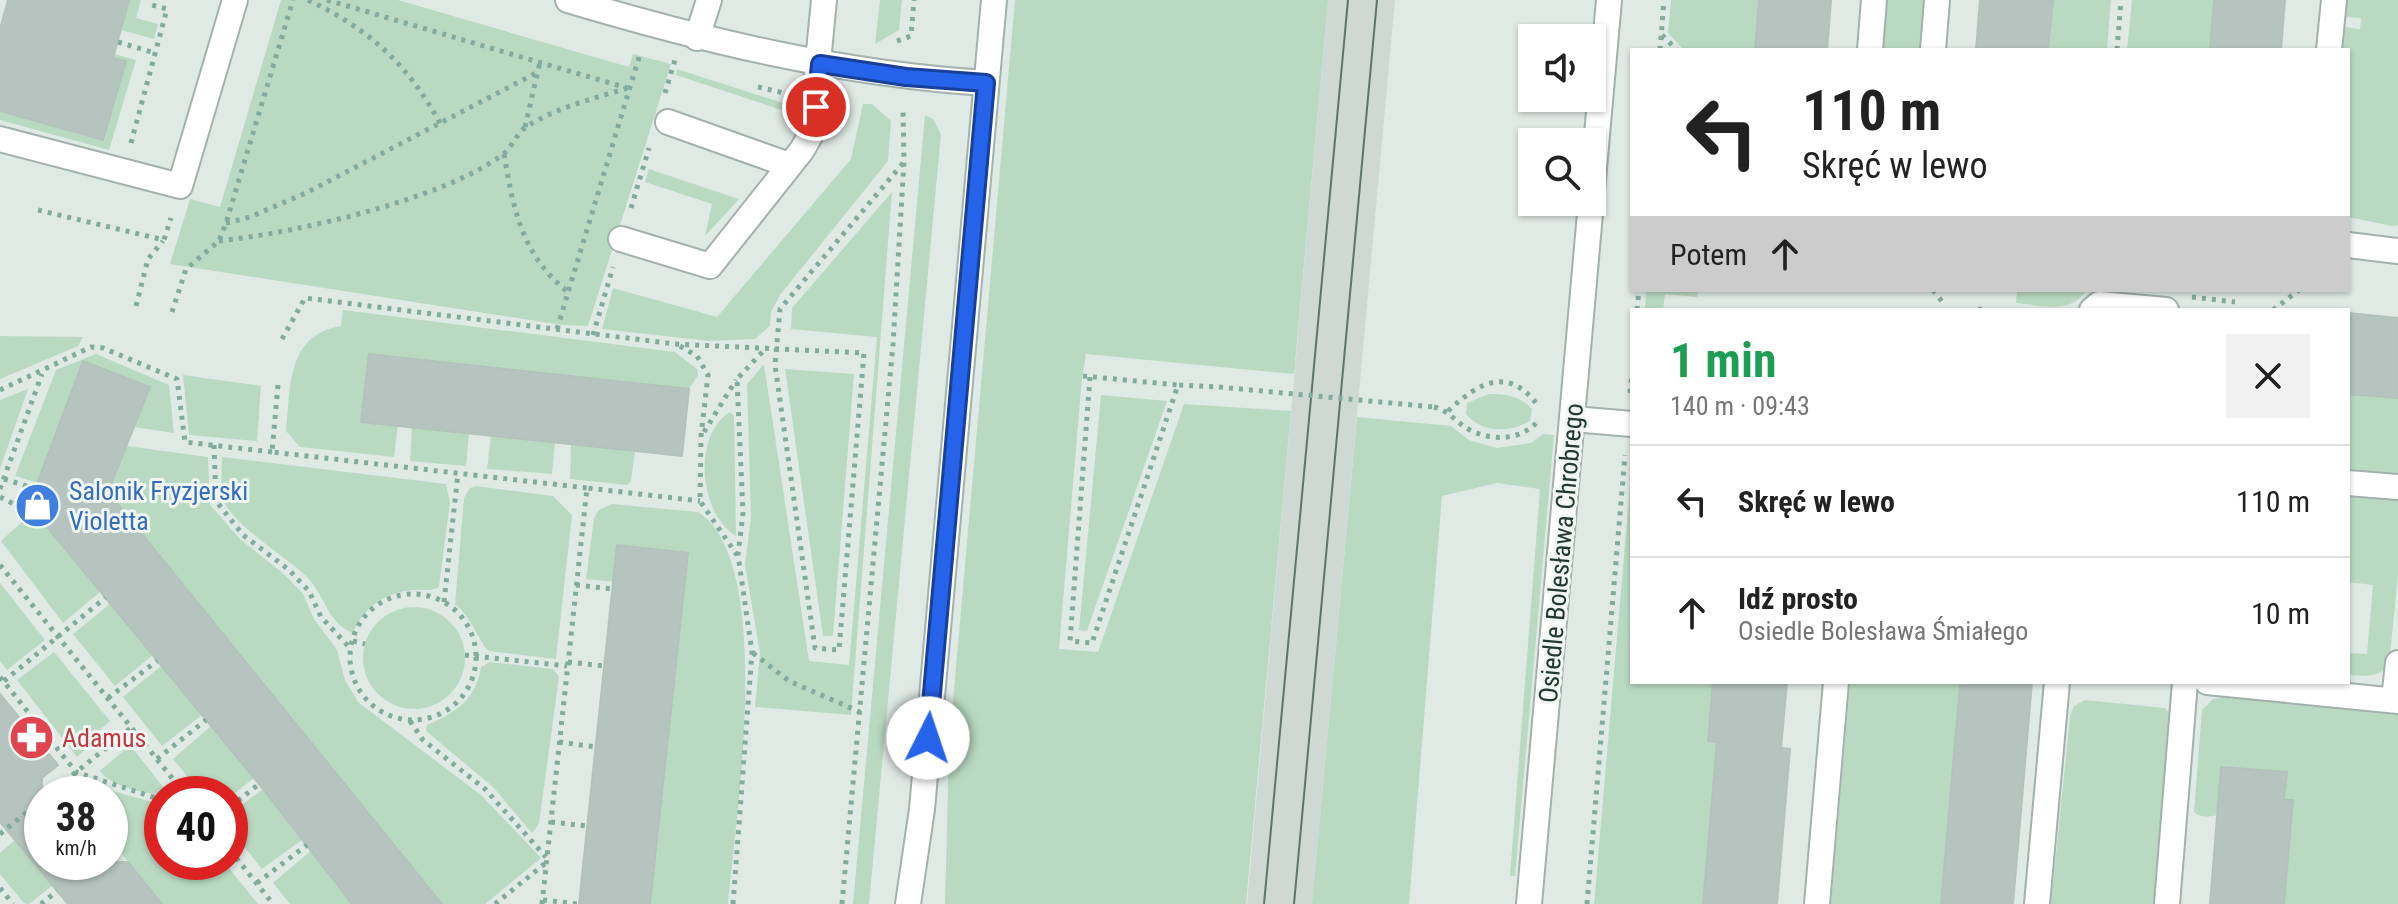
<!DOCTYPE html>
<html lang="pl">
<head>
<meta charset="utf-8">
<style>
  :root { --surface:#fff; --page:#f2f2f2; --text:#222; --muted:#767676; --line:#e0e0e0 }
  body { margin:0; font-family:"Roboto Condensed",sans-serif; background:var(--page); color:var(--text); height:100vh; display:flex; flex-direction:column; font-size:30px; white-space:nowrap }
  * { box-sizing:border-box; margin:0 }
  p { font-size:26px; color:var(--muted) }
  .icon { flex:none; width:44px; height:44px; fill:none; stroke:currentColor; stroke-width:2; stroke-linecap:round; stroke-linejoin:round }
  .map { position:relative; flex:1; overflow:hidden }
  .side { position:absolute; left:1630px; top:308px; width:720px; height:376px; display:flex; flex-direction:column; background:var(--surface); border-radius:0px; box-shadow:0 2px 6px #0004 }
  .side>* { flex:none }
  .guide { position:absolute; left:1630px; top:48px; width:720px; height:244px; border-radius:0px; box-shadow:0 2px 6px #0004; background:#fff; color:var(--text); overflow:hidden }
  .tools { position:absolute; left:1518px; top:24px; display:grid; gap:16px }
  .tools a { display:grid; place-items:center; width:88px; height:88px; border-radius:0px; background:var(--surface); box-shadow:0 2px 6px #0004; font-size:40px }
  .speed { position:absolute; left:24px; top:776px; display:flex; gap:16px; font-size:40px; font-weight:700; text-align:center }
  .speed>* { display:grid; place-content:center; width:104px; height:104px; border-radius:50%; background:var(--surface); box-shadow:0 2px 6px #0004; line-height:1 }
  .speed small { font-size:20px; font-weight:400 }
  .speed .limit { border:12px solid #d22; background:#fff; color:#111 }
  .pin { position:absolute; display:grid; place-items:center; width:68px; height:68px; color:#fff; margin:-34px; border:4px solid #fff; border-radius:50%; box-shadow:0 2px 8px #0007 }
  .me { position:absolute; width:88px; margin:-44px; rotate:4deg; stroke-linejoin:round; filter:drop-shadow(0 0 6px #0008) }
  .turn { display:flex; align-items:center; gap:28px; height:168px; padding:0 40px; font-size:36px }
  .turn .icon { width:104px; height:104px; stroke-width:2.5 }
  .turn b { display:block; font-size:56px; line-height:68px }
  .then { display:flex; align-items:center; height:76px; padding:0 40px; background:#0003; gap:16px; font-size:30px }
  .round { display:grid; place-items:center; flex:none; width:84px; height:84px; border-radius:0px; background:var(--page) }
  .head { display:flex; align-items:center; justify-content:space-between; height:136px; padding:0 40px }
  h1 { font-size:48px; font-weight:700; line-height:60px; color:#1e9e55 }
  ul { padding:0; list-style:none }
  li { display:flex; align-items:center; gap:24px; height:112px; padding:0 40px; border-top:2px solid var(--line) }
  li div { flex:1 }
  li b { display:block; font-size:30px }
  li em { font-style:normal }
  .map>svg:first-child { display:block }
  .built { fill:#ced9d4 }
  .green { fill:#b9dac1 }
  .building { fill:#b5c4be; stroke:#b3c3bb; stroke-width:2 }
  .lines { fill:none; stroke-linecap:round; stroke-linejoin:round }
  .minor-casing { stroke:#a3b1ac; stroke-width:28 }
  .path { stroke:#82ab9d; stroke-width:5; stroke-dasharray:4 6; stroke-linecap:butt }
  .minor { stroke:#fff; stroke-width:24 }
  .tram { stroke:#5c746d; stroke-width:2 }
  .path-bridge { stroke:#82ab9d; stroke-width:5; stroke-dasharray:4 6; stroke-linecap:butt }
  .route-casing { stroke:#184099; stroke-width:20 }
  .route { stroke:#2563eb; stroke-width:14 }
  .labels { text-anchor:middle; stroke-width:6; stroke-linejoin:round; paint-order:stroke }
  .shop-label { font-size:26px; fill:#366cbe; stroke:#f0f7f3; text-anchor:start }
  .street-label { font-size:26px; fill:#223932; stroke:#f0f7f3 }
  .health-label { font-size:26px; fill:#be3a42; stroke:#f0f7f3; text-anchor:start }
</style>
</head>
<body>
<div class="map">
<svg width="2398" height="904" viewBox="0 0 2398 904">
  <rect width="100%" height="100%" fill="#e0eae5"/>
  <path class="built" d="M1328 0H1395L1312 904H1247Z"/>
  <g class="green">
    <path d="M129 0H141L136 18 158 24 154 39 121 30Z"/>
    <path d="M281 0H398L629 67 633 54 671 64 588 326 562 325 170 264 190 199 220 207Z"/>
    <path d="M880 0H902L899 30 875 44Z"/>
    <path d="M1015 0H1328L1294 374 1086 354 1082 378 1059 649 1098 652 1184 404 1291 411 1246 904H945L949 746Z"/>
    <path d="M1671 0H1759L1755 50H1684L1668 33Z"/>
    <path d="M1886 0H1925L1921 50H1883Z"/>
    <path d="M2053 0H2111L2107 50H2048Z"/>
    <path d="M2132 0H2214L2210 50H2127Z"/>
    <path d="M2345 0H2398V225L2392 226 2348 217V50H2342L2344 27 2360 29 2361 18 2344 17Z"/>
    <path d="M114 54 136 60 109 150 0 120V111L103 140 125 61 114 58Z"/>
    <path d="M677 69 795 107 794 114 676 75Z"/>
    <path d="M863 104H872L891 121 888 161 780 295 771 312 770 326 755 339 709 341 602 329 613 288 717 317 851 159Z"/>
    <path d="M925 115 933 119 941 134 869 904H853Z"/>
    <path d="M649 169 739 199 705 236 712 204 645 182Z"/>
    <path d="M892 192 851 715 755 707 760 653 745 565 751 517 747 384 764 364 809 661 849 665 877 337 791 329 792 308Z"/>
    <path d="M1646 290H1698L1697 297 1665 294 1663 310H1645Z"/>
    <path d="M2017 290H2086C2073 315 2039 305 2016 303Z"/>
    <path d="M343 310 675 352 697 369 698 375 689 389 369 354 361 421 398 425 394 457 300 447 286 431C291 387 286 335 341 326Z"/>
    <path d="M0 336 83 337 78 346 0 379Z"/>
    <path d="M96 354 169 385 174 433 134 427 150 387 83 361 38 483 15 476 56 370Z"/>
    <path d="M785 369 854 374 833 636H823Z"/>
    <path d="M183 375 261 386 257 441 189 435Z"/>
    <path d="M28 389 0 469V400Z"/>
    <path d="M1489 394C1506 394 1520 396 1532 409L1530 421C1511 433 1481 433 1466 414L1467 403Z"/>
    <path d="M2348 394 2398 398V474L2348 470Z"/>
    <path d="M1101 395 1167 401 1087 631 1079 630Z"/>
    <path d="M730 412 734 416 736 536C699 514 692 435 730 412Z"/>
    <path d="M1357 417 1451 426 1469 440 1497 448 1531 443 1543 434 1554 435 1515 876H1510L1540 489 1497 483 1442 496 1409 904H1312Z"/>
    <path d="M412 427 469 433 466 466 410 461Z"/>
    <path d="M491 436 555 442 552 474 487 469Z"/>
    <path d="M571 444 635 451 631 481 627 485 570 479Z"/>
    <path d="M127 446 208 457 210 505 240 539 285 575 303 594 314 619 337 650 345 680 358 702 481 795 541 858 485 904H442L108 492Z"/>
    <path d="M222 457 446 484 450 502 439 587C430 592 424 589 414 590 385 592 364 607 353 633 327 623 325 595 307 577 286 556 235 527 224 501 220 489 222 470 222 457Z"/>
    <path d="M1632 463V682H1713L1708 741 1717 742 1703 904H1594Z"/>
    <path d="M476 486 553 496 572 515 556 659 489 651C481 646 472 617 455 604L464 498 470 488Z"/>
    <path d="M2348 493 2391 496 2398 500V575L2389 665C2378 678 2364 676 2348 675V653L2367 654 2373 585 2348 582Z"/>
    <path d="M612 504 698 512C777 563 735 821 728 904H650L687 553 618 545 614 582 586 579 594 518 599 510Z"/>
    <path d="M34 511 100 592 63 623 1 541Z"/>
    <path d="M0 583 45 640 7 670 0 661Z"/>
    <path d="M111 603 153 655 115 686 73 634Z"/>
    <circle cx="414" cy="658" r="51"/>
    <path d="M54 652 110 721 92 737 95 741 77 757 17 680Z"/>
    <path d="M490 662 553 669 559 677 539 824 532 833 493 787 426 731 427 725C455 713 476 700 481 667Z"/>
    <path d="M161 666 202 715 162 746 123 697Z"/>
    <path d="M1850 682H1969V686L1960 685 1941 904H1831Z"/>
    <path d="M2226 697 2398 710V904H2284L2293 801 2284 800 2287 773C2266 786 2215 831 2194 812L2202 710 2213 699Z"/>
    <path d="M2085 700 2165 708 2173 717 2159 904H2051L2070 716 2074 706Z"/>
    <path d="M211 726 254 778 230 797V794H202L173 759Z"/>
    <path d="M130 745 168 793V794C153 797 109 786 100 771Z"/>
    <path d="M85 783 162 805V862H224L258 904H162L110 839V794H71Z"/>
    <path d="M263 789 303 839 262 869 230 829V814Z"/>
    <path d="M42 817 31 859 53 885 29 904 24 903 0 874V853Z"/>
    <path d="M312 850 352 904H290L273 883Z"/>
  </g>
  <g class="building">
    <path d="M8 0H129L113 58 126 61 103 140 0 111V29Z"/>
    <path d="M1759 0H1831L1827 50H1755Z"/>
    <path d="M1980 0H2053L2048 50H1976Z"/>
    <path d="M2214 0H2285L2281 50H2210Z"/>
    <path d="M2348 313 2398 318V398L2348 394Z"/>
    <path d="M369 354 689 389 682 456 361 422Z"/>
    <path d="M83 361 150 387 108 492 442 904H352L263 789 29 505Z"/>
    <path d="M617 545 688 553 650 904H579Z"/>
    <path d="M1713 682H1787L1781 748 1790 749 1777 904H1703L1717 742 1708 741Z"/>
    <path d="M1969 682H2032L2013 904H1941L1960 685 1969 686Z"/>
    <path d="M0 694 58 765 42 778V862H128L162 904H68L0 822Z"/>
    <path d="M2221 767 2287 772 2284 800H2293L2284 904H2210Z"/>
  </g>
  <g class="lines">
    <defs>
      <g id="minor">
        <path d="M568 0C705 41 842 74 986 83"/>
        <path d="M697 38 709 0"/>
        <path d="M1870 50 1874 0"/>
        <path d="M1933 50 1937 0"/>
        <path d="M2329 50 2334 0"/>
        <path d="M668 122 789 165"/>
        <path d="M0 139 180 186 235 0"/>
        <path d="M1592 191 1609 0"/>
        <path d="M621 239 710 266 802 150 811 134 824 0"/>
        <path d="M2348 245 2398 251"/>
        <path d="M2092 310 2099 304 2166 310"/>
        <path d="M1573 419 1632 424"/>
        <path d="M2348 483 2398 487"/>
        <path d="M2207 682 2398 701"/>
        <path d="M2394 700 2398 663"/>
        <path d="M908 904 922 809 994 0"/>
        <path d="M1529 904 1591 202"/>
        <path d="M1817 904 1836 682"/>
        <path d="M2037 904 2057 682"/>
        <path d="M2167 904 2185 682"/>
      </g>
    </defs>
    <use href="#minor" class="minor-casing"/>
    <g class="path">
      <path d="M308 0C369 29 409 65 441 125"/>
      <path d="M327 0 627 88"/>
      <path d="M1662 35 1677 50"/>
      <path d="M897 41 911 36 914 0"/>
      <path d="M118 42 155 53"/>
      <path d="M1660 50 1664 0"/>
      <path d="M2117 50 2121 0"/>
      <path d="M758 87 784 93"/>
      <path d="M665 93 675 60"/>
      <path d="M525 127 540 62"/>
      <path d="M131 143 167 9 152 5 153 0"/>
      <path d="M504 154C513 208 522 256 568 292"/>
      <path d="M631 208 649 148"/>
      <path d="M38 210 164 240 171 218"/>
      <path d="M226 223 250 217 306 193 538 72"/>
      <path d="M219 241C294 233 442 200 502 155 512 148 516 134 526 127 555 108 595 98 628 88"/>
      <path d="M1933 290 1944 304"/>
      <path d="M2192 297 2235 302"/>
      <path d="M136 306 148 259 163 241"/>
      <path d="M1978 309 1987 310"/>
      <path d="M1637 310 1639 290"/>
      <path d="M2273 310 2299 290"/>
      <path d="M172 312 186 269 219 241 226 223 293 0"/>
      <path d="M557 329 640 54"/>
      <path d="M593 335 613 267"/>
      <path d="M282 339 305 298 675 344 864 353 839 650 815 648 775 365 780 309 904 162"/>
      <path d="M680 346 697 356 708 375 701 436 700 501 737 555"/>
      <path d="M1083 376 1178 385"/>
      <path d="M1090 377 1070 641 1092 643 1178 385 1219 387"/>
      <path d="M278 385 272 452 587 488"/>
      <path d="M0 390 91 347 103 348 177 379 185 442 272 452"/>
      <path d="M1630 393 1632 374"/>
      <path d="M1434 407C1450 411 1456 423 1470 430 1494 442 1522 440 1539 420"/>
      <path d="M1448 411C1479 382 1509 365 1539 407"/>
      <path d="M704 432 736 380"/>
      <path d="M214 445 216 501 243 535 288 569 309 591 321 617 351 649"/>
      <path d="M4 479 36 489"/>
      <path d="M0 489 42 374"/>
      <path d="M0 497 28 511 31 508"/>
      <path d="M0 565 185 794"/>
      <path d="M576 585 613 589"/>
      <circle cx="413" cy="657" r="63"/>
      <path d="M444 602 458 473"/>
      <path d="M353 641 365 644"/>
      <path d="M753 653 789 681 860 712"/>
      <path d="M465 655 567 666"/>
      <path d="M568 662 604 666"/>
      <path d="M0 677 76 772 162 800"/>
      <path d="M4 681 105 598"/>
      <path d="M108 698 157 661"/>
      <path d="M410 721 423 740 485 789 546 857"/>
      <path d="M559 742 596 747"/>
      <path d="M157 759 206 720"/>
      <path d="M49 794 131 728"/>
      <path d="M230 807 259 784"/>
      <path d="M551 822 587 826"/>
      <path d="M0 834 42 800"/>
      <path d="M230 850 273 904"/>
      <path d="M257 883 307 845"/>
      <path d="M0 888 13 904"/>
      <path d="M543 900 578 904"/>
      <path d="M41 904 57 891"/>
      <path d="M495 904 547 862"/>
      <path d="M542 904 587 488 700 501"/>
      <path d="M733 904 752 652 738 555 743 513 737 379 767 347"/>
      <path d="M842 904 893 344 904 162 903 108"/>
      <path d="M1587 904 1625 455"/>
    </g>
    <use href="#minor" class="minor"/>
    <g class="tram">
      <path d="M1264 904 1348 0"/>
      <path d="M1294 904 1377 0"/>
    </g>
    <path class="path-bridge" d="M1219 387 1434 407"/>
  </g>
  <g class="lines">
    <defs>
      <path id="route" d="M816 107 820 64 906 77 986 83 928 738"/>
    </defs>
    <use href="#route" class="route-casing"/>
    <use href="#route" class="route"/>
  </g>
  <defs>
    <symbol id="shop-disc" viewBox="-11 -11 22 22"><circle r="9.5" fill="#3f7fe0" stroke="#f0f7f3"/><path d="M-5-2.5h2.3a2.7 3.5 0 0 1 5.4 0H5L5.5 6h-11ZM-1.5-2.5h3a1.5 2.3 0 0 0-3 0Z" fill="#fff"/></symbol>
    <symbol id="pharmacy-disc" viewBox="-11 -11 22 22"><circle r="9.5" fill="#e0444e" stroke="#f0f7f3"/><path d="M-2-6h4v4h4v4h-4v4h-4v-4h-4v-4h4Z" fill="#fff"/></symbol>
  </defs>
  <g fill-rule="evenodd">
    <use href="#shop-disc" x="12" y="480" width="51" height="51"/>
    <use href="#pharmacy-disc" x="6" y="712" width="51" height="51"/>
  </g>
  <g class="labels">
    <g class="shop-label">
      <text x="69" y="500">Salonik Fryzjerski<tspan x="69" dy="30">Violetta</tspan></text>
    </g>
    <g class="street-label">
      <text transform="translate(1561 553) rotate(-85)" y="9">Osiedle Bolesława Chrobrego</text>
    </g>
    <g class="health-label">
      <text x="62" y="747">Adamus</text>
    </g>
  </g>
</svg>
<div class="tools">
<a><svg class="icon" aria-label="sound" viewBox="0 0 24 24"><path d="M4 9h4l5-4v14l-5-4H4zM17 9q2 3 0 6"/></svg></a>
<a><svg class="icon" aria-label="search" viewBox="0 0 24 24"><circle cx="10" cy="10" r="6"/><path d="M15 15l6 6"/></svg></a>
</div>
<div class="speed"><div>38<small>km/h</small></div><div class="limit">40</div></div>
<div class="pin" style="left:816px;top:107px;background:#d93025"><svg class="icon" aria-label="arrive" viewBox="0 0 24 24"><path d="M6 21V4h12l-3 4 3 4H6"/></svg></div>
<svg class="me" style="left:928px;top:738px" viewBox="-20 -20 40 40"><circle r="19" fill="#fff"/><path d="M0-13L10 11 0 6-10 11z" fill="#2563eb"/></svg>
<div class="guide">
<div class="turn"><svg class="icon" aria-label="left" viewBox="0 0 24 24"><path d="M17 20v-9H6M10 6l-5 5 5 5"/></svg><div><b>110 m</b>Skręć w lewo</div></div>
<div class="then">Potem<svg class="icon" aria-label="ahead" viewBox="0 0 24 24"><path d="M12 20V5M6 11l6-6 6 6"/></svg></div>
</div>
<section class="side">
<div class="head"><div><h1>1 min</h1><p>140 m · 09:43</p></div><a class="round"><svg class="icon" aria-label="close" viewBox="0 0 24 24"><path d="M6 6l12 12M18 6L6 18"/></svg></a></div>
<ul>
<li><svg class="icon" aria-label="left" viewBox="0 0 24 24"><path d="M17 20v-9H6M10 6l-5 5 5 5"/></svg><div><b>Skręć w lewo</b></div><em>110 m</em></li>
<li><svg class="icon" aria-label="ahead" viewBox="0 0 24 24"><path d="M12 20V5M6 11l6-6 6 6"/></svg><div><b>Idź prosto</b><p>Osiedle Bolesława Śmiałego</p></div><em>10 m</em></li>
</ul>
</section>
</div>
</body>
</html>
